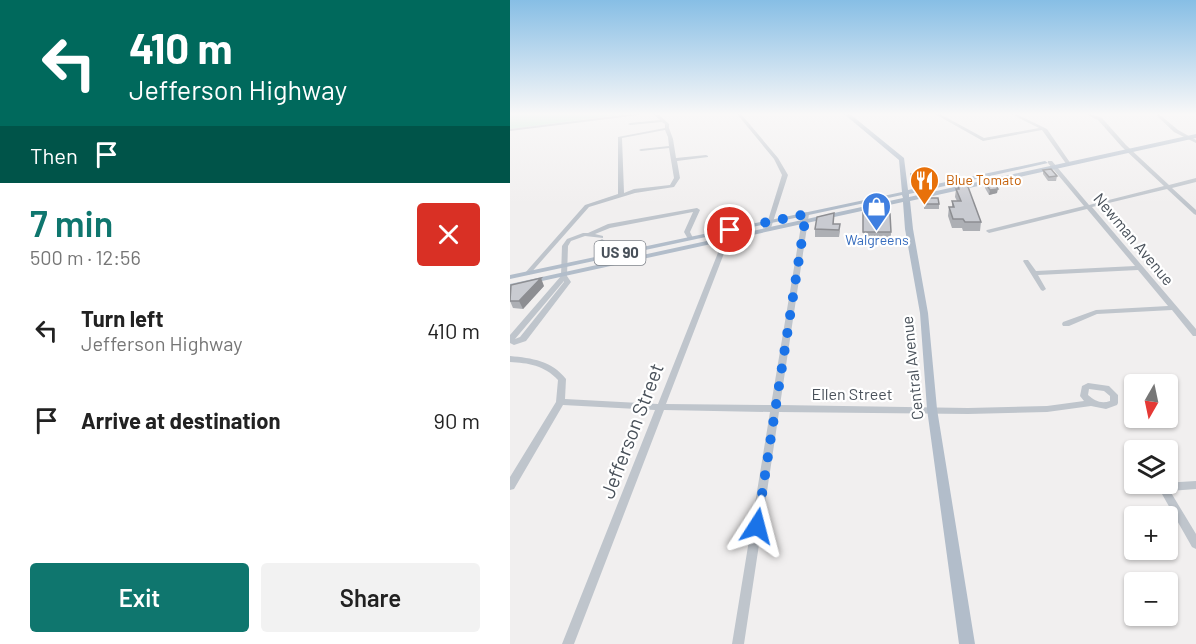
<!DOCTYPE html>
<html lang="en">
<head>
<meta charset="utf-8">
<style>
  :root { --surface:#fff; --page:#f2f2f2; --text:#222; --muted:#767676; --accent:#0f766e }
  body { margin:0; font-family:Barlow,sans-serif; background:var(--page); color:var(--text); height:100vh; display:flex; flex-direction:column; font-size:22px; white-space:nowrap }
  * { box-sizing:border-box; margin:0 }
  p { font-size:20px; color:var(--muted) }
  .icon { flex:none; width:33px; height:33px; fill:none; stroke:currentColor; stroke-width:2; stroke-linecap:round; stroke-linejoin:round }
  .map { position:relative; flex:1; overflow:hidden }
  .drawer { display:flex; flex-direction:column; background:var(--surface); width:510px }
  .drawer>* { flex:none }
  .top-card { background:#00695c; color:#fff; overflow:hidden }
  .needle { width:39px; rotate:189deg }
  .buttons { position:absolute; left:614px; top:374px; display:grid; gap:12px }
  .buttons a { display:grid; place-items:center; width:54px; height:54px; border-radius:6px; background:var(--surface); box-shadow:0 2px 4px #0004; font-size:30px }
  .pin { position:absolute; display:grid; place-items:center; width:51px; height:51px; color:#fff; margin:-26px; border:3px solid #fff; border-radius:50%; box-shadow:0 2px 6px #0007 }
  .me { position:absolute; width:66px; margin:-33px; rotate:9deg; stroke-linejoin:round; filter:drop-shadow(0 0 4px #0008) }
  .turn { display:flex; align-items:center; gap:21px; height:126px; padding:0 30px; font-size:27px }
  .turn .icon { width:78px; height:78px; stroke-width:2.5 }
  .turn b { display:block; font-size:42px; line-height:51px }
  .then { display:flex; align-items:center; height:57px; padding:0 30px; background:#0003; gap:12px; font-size:22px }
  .round { display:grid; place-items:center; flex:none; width:63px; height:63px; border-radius:6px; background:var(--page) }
  .headline { display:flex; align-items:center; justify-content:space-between; height:102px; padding:0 30px }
  h1 { font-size:36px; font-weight:600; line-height:45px; color:var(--accent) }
  .action { display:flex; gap:12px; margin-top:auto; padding:12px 30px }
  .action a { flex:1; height:69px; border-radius:6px; background:var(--accent); color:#fff; font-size:24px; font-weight:600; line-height:69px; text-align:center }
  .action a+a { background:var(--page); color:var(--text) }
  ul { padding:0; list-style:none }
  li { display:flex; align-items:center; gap:18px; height:90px; padding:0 30px }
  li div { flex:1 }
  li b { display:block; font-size:22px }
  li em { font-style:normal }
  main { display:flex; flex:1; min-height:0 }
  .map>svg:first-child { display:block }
  .green { fill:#c3e9d4 }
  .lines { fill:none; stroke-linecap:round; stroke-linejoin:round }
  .minor { fill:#bfc5cc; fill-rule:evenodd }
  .major { fill:#b2bdca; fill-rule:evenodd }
  .wall { fill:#adafb4 }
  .shaded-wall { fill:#8d8e92 }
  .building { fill:#c9cbd1; stroke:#8d8e92; stroke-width:1.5 }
  .route { stroke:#1a73e8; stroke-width:10; stroke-dasharray:0 18 }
  .labels { text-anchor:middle; stroke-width:4.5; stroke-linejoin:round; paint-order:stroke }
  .far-food-label { font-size:14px; fill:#c56008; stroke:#fff; text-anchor:start }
  .far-shop-label { font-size:14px; fill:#366cbe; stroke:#fff }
  .shield { fill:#fff; stroke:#80858c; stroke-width:1.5 }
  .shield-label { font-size:15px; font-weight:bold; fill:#49515a }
  .street-label { font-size:16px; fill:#49515a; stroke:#fff }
  .near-street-label { font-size:20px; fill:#49515a; stroke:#fff }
</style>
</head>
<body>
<main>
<section class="drawer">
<div class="top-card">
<div class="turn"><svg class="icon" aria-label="left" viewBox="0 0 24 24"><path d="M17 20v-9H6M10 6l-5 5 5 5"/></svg><div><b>410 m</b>Jefferson Highway</div></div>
<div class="then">Then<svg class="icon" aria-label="arrive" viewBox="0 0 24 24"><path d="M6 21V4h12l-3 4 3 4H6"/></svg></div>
</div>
<div class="headline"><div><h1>7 min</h1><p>500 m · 12:56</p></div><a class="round" style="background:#d93025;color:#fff"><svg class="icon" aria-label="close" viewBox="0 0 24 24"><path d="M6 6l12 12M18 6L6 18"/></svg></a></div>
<ul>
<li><svg class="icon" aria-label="left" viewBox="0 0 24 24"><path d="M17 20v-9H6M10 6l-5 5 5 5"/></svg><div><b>Turn left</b><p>Jefferson Highway</p></div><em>410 m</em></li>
<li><svg class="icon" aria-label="arrive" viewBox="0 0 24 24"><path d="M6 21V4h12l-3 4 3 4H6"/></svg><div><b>Arrive at destination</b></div><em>90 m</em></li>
</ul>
<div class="action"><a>Exit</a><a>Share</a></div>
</section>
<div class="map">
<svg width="686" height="644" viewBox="0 0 686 644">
  <rect width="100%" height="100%" fill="#f1efef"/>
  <path class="green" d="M0 114H117L0 129Z"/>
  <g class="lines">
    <g class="minor">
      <path d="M120 114H132L130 115 0 131V129Z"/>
      <path d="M143 114H148L159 124V128L163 139 166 158 196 155 198 156V157L167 161 170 178 164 187 125 193 79 207 19 275H15L14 274 15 273 75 205 108 194V137L155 128V124L152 122 120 125 118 124 120 123 150 120ZM155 130 158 137 159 146 131 149 129 150 131 151 159 148 164 178 160 185 124 189 114 193 112 138Z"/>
      <path d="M227 114H231L268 158 278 175 260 231H256L255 230 272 175 264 159Z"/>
      <path d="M425 114H430L474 138 529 128 501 114H506L537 129 561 164 557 165 532 130 473 141Z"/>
      <path d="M575 114H581L592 118 616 145 659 185 686 178V182L662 188 686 210V215L684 214 657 189 582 207 686 329V336H683L662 310 587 314 559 326H553L552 324 553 322 586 310 658 306 628 270 528 275 536 289 533 291 531 290 513 261 514 260H518L526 271 625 266 577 209 479 233 476 231 477 230 574 206 538 163V161H542L579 205 654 186 612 147 588 120Z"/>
      <path d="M645 114H649L668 130 686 140V143L664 132Z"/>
      <path d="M187 208 190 210 180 232 183 238 182 239H178L174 232 183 212 100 228 85 234 93 236V238L75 236 61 241 58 246 57 276 61 282 16 341 4 345 0 343V335L51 276 52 246 57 239 73 233H78L98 224ZM54 281V282L10 337 5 339Z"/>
      <path d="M296 212 299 214 270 405 458 408 537 406 574 401 570 396 572 386 578 383 599 386 608 395V403L607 405 596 409 581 406 537 412 458 414 269 412 234 644H222L260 412 154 410 64 644H52L145 410 53 405 4 489 0 490V477L46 402 48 380C34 365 18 363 0 362V356C22 358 42 361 56 379L55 399 148 404 217 230 220 228 223 230 156 404 261 405 293 214ZM579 389 594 391 600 396V401C591 404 585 401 578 395Z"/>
      <path d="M92 239 95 241 100 256 99 257 97 258 94 256 89 241Z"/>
      <path d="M686 481V489L660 491 686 534V549L682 547 648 487 649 484 653 483Z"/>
    </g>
    <path class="major" d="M334 114H340L394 158 398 190 535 161 538 163 399 194V197L686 134V138L400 201 403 229 418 313 427 409 465 644H449L417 409 410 313 395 229 393 202 0 288V284L393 198 392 195 0 279V275L392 192 389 160Z"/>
  </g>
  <g class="wall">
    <path d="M533 170 547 176 546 181H538L533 174Z"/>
    <path d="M448 184 471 222 470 231H453L452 228H442L438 216 439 207H442V201H447L445 197 446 189H447Z"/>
    <path d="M476 184 487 193 479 195 475 188Z"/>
    <path d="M414 198 429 204V209H414Z"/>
    <path d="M353 212 381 232V242H353Z"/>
    <path d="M324 213 323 224 330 231 329 237H305V229Z"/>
    <path d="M1 285 34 286 13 309 3 308 0 301Z"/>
  </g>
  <g class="shaded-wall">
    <path d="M415 180 414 184 402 186 403 182Z"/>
    <path d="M488 189 487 193 479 195 480 190Z"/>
    <path d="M31 278 34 286 13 309 9 301Z"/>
  </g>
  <g class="building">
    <path d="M541 169 547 176 539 177 533 170Z"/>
    <path d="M401 174H413L415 180 403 182Z"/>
    <path d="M484 183 488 189 480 190 476 184Z"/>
    <path d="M448 184H457L471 222H455L453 219H443L439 207H444L442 201H451L446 189H449Z"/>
    <path d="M414 198H428L429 204H414Z"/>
    <path d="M353 212 380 214 381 232H353Z"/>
    <path d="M324 213 323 224H330L329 230 305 229 307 217Z"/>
    <path d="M31 278 9 301H0L1 285Z"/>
  </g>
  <linearGradient id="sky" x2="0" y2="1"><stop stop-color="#87bee5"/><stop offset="0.56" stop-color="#f9f8f8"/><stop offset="1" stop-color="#f9f8f8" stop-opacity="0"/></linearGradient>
  <rect width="686" height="204" fill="url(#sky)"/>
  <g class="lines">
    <path class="route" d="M220 230 296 214 247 526"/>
  </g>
  <defs>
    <symbol id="restaurant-pin" viewBox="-11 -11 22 30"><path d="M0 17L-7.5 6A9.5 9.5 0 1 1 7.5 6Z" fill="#e8710a" stroke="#fff"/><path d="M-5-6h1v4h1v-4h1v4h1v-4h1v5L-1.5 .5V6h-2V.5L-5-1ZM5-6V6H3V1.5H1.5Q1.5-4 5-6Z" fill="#fff"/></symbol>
    <symbol id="shop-pin" viewBox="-11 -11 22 30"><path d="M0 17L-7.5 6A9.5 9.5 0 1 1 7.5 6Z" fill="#3f7fe0" stroke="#fff"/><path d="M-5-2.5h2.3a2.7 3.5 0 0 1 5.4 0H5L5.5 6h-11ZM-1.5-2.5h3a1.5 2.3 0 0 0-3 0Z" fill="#fff"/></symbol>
  </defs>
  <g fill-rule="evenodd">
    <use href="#restaurant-pin" x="398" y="164" width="33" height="45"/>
    <use href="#shop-pin" x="350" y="190" width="33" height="45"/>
  </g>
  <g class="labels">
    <g class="far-food-label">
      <text x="436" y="185">Blue Tomato</text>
    </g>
    <g class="far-shop-label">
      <text x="367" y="245">Walgreens</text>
    </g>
    <rect class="shield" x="84.5" y="241" width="51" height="24" rx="4.5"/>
    <g class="shield-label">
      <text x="110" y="258">US 90</text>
    </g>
    <g class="street-label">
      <text transform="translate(624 239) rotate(50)" y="6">Newman Avenue</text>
      <text transform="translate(402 368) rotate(-96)" y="6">Central Avenue</text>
      <text x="342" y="400">Ellen Street</text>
    </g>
    <g class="near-street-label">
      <text transform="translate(122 431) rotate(-69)" y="7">Jefferson Street</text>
    </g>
  </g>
</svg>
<div class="buttons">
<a><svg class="needle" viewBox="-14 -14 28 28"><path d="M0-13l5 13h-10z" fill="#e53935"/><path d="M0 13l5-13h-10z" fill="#767676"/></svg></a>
<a><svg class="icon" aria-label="layers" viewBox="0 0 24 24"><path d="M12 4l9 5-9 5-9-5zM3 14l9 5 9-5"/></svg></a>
<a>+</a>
<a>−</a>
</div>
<div class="pin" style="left:220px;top:230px;background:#d93025"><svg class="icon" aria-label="arrive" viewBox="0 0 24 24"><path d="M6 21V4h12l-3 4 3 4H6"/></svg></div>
<svg class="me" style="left:247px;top:526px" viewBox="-20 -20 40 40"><path d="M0-17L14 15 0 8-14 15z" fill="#1a73e8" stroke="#fff" stroke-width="4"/></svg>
</div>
</main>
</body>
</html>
